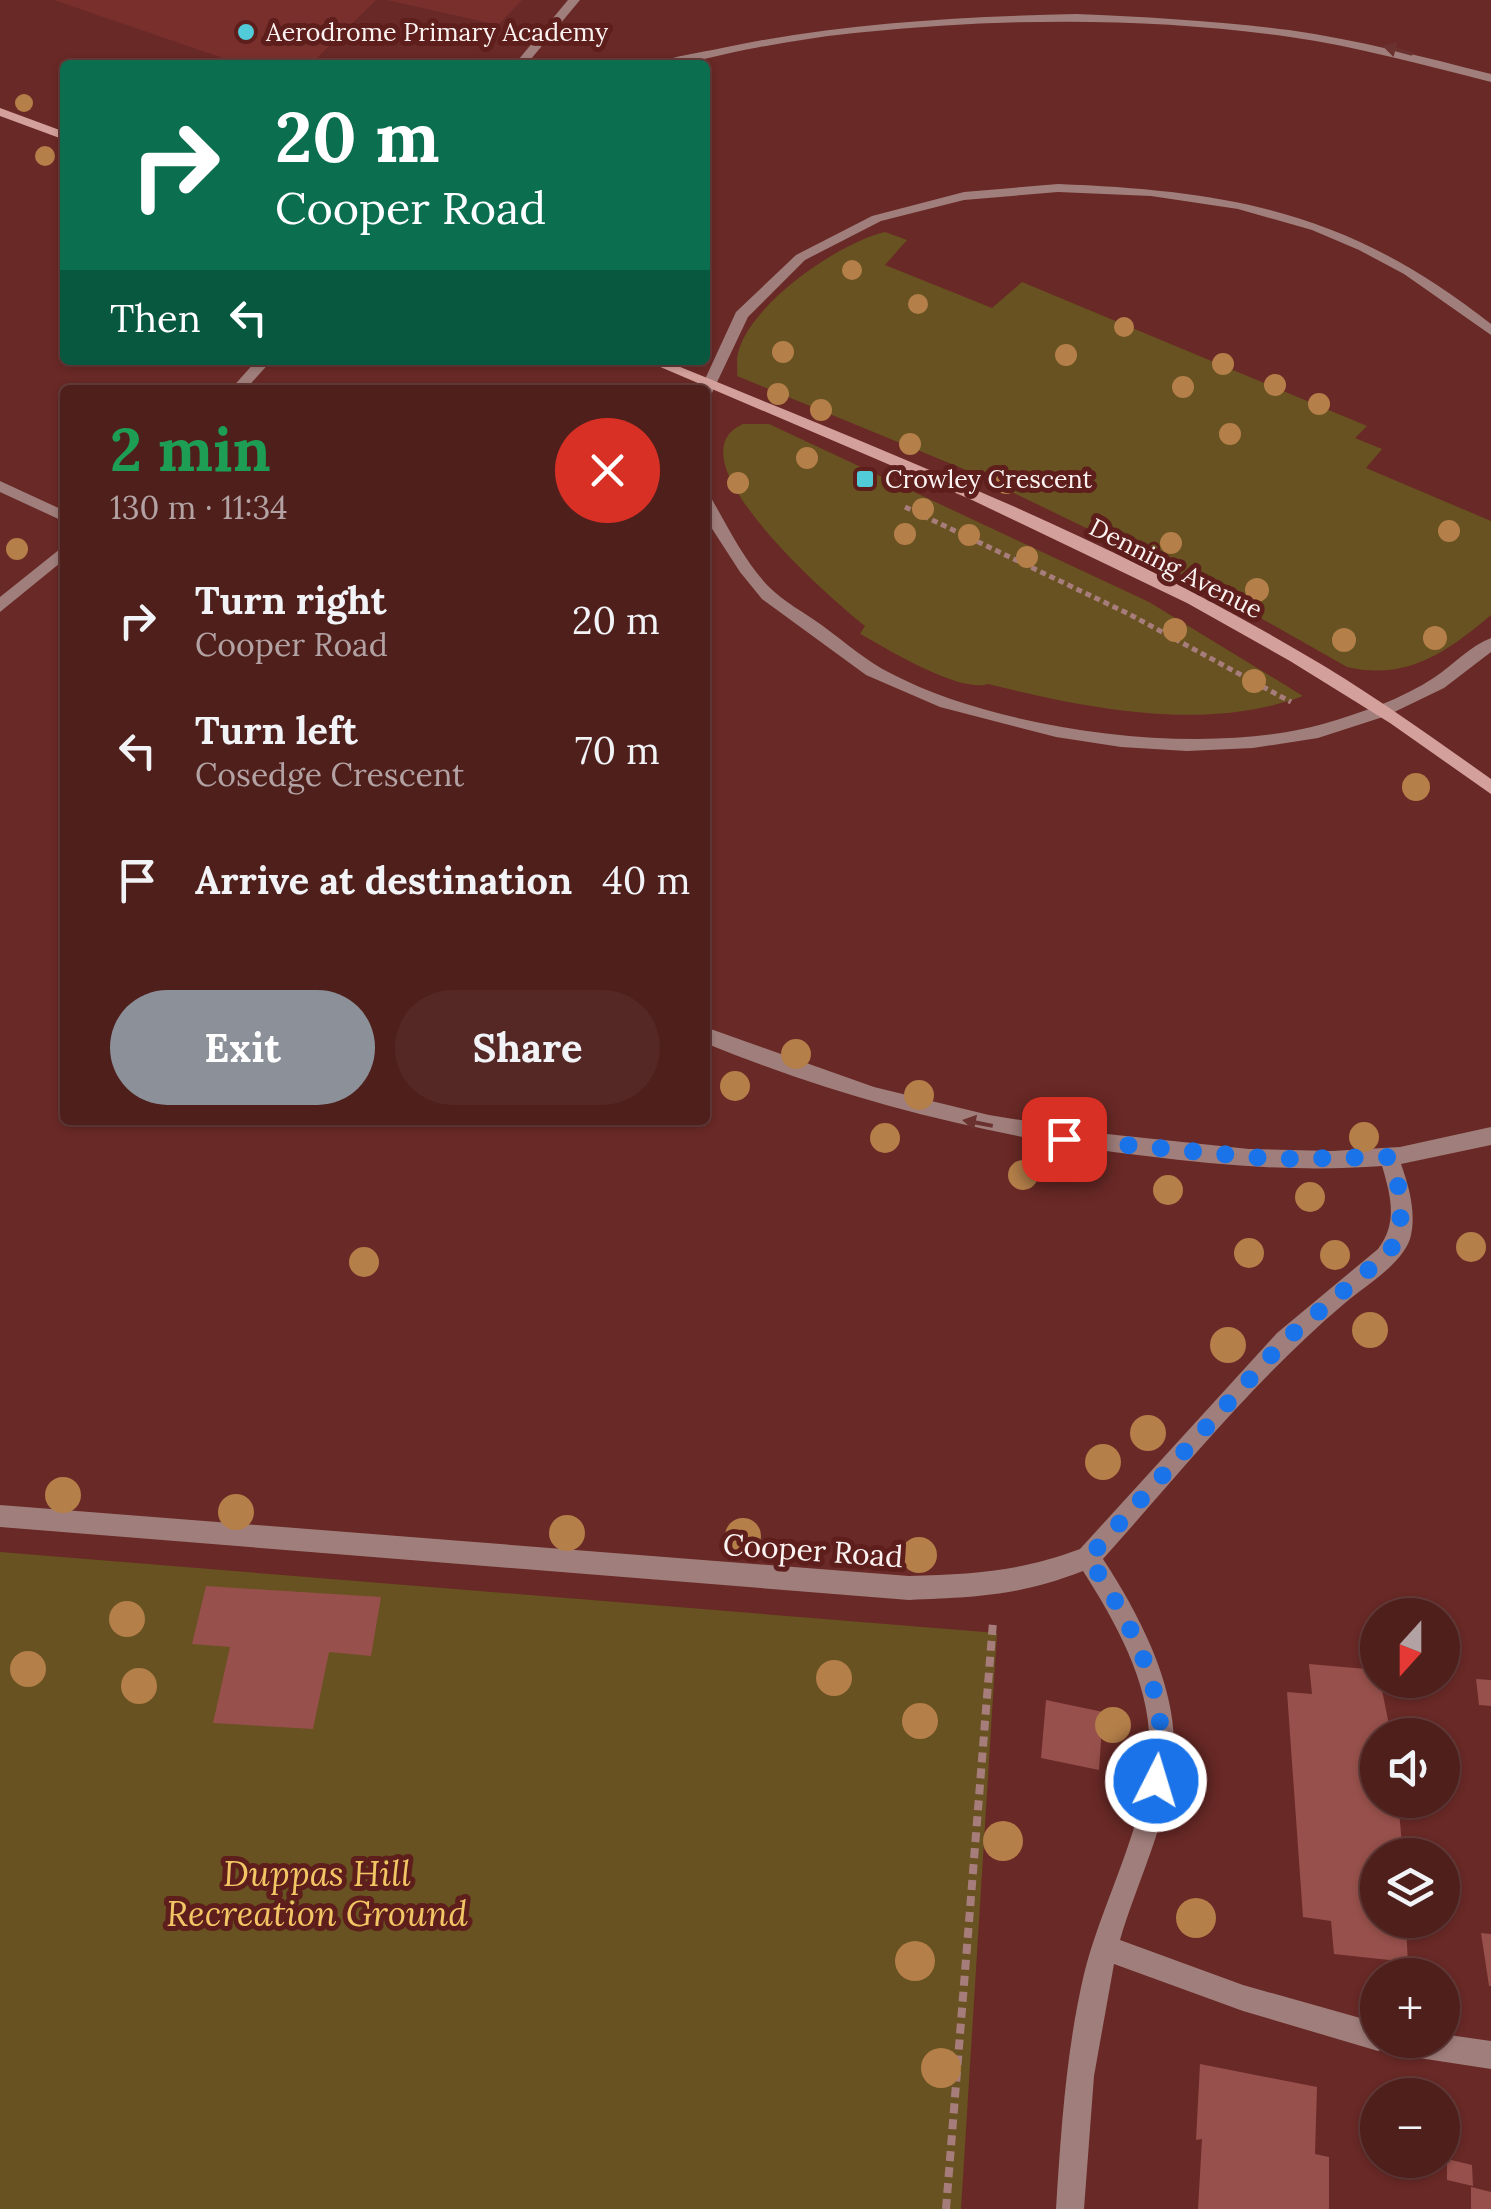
<!DOCTYPE html>
<html lang="en">
<head>
<meta charset="utf-8">
<style>
  :root { --surface:#4f1f1c; --page:#552725; --text:#f1f3f6; --muted:#b3a2a3; --line:#663d3b; --accent:#8c9099 }
  body { margin:0; font-family:Lora,serif; background:var(--page); color:var(--text); height:100vh; display:flex; flex-direction:column; font-size:38px; white-space:nowrap }
  * { box-sizing:border-box; margin:0 }
  p { font-size:32px; color:var(--muted) }
  .icon { flex:none; width:55px; height:55px; fill:none; stroke:currentColor; stroke-width:2; stroke-linecap:round; stroke-linejoin:round }
  .map { position:relative; flex:1; overflow:hidden }
  .side { position:absolute; left:60px; top:385px; width:650px; height:740px; display:flex; flex-direction:column; background:var(--surface); border-radius:10px; box-shadow:0 2px 8px #0004,0 0 0 2px var(--line) }
  .side>* { flex:none }
  .guide { position:absolute; left:60px; top:60px; width:650px; height:305px; border-radius:10px; box-shadow:0 2px 8px #0004,0 0 0 2px var(--line); background:#0b6e4f; color:#fff; overflow:hidden }
  .needle { width:65px; rotate:201deg }
  .tools { position:absolute; left:1360px; top:1598px; display:grid; gap:20px }
  .tools a { display:grid; place-items:center; width:100px; height:100px; border-radius:50%; background:var(--surface); box-shadow:0 2px 8px #0004,0 0 0 2px var(--line); font-size:50px }
  .pin { position:absolute; display:grid; place-items:center; width:85px; height:85px; color:#fff; margin:-42px; border-radius:20px; box-shadow:0 5px 15px #0006 }
  .me { position:absolute; width:110px; margin:-55px; rotate:5deg; stroke-linejoin:round; filter:drop-shadow(0 0 8px #0008) }
  .turn { display:flex; align-items:center; gap:35px; height:210px; padding:0 50px; font-size:45px }
  .turn .icon { width:130px; height:130px; stroke-width:2.5 }
  .turn b { display:block; font-size:70px; line-height:85px }
  .then { display:flex; align-items:center; height:95px; padding:0 50px; background:#0003; gap:20px; font-size:38px }
  .round { display:grid; place-items:center; flex:none; width:105px; height:105px; border-radius:52px; background:var(--page) }
  .head { display:flex; align-items:center; justify-content:space-between; height:170px; padding:0 50px }
  h1 { font-size:60px; font-weight:700; line-height:75px; color:#1e9e55 }
  .button { display:flex; gap:20px; margin-top:auto; padding:20px 50px }
  .button a { flex:1; height:115px; border-radius:60px; background:var(--accent); color:#fff; font-size:40px; font-weight:700; line-height:115px; text-align:center }
  .button a+a { background:var(--page); color:var(--text) }
  ul { padding:0; list-style:none }
  li { display:flex; align-items:center; gap:30px; height:130px; padding:0 50px }
  li div { flex:1 }
  li b { display:block; font-size:38px }
  li em { font-style:normal }
  .map>svg:first-child { display:block }
  .built { fill:#79302d }
  .green { fill:#685221 }
  .building { fill:#97504b }
  .lines { fill:none; stroke-linecap:round; stroke-linejoin:round }
  .path-far1 { stroke:#a67d7b; stroke-width:5; stroke-dasharray:6 4; stroke-linecap:butt }
  .path { stroke:#a67d7b; stroke-width:8; stroke-dasharray:10 6; stroke-linecap:butt }
  .street { fill:#a07e7b; fill-rule:evenodd }
  .secondary { fill:#d4a09b; fill-rule:evenodd }
  .tree { fill:#b47f49 }
  .oneway { fill:#6a312f }
  .route { stroke:#1a73e8; stroke-width:18; stroke-dasharray:0 32.4 }
  .poi-dot { fill:#52cbd8; stroke:#5d1e1c; stroke-width:4 }
  .labels { text-anchor:middle; stroke-width:10; stroke-linejoin:round; paint-order:stroke }
  .far-poi-label { font-size:25px; fill:#fbf3f2; stroke:#5d1e1c; text-anchor:start }
  .far-street-label { font-size:25px; fill:#fbf3f2; stroke:#5d1e1c }
  .street-label { font-size:30px; fill:#fbf3f2; stroke:#5d1e1c }
  .near-park-label { font-size:35px; font-style:italic; fill:#f2c665; stroke:#5d1e1c }
</style>
</head>
<body>
<div class="map">
<svg width="1491" height="2209" viewBox="0 0 1491 2209">
  <rect width="100%" height="100%" fill="#692926"/>
  <g class="built">
    <path d="M54 0H376L310 65H243Z"/>
    <path d="M387 0H522L498 25Z"/>
  </g>
  <g class="green">
    <path d="M885 232 907 240 885 265 992 308 1022 282 1367 426 1355 438 1382 449 1366 468 1491 521V615C1447 652 1407 681 1347 667L1197 582 971 472 737 376C738 369 736 360 738 353 750 304 838 243 885 232Z"/>
    <path d="M743 424H769L1149 602 1303 696C1204 733 1086 708 988 684 958 693 888 649 860 634L865 626C832 600 667 457 743 424Z"/>
    <path d="M0 1552 997 1633 961 2209H0Z"/>
  </g>
  <g class="building">
    <path d="M206 1586 381 1597 371 1656 329 1652 313 1729 213 1723 230 1647 192 1644Z"/>
    <path d="M1309 1664 1378 1670 1391 1735H1378V1800H1398L1403 1855H1378V1920H1410L1406 1929 1408 1962 1334 1954 1331 1921 1303 1917 1287 1692 1312 1694Z"/>
    <path d="M1476 1679 1491 1680V1706L1479 1705Z"/>
    <path d="M1046 1700 1103 1712 1099 1770 1041 1758Z"/>
    <path d="M1481 1933 1491 1934V1986H1489Z"/>
    <path d="M1200 2064 1317 2087 1315 2154 1329 2157V2209H1198L1202 2139 1196 2140Z"/>
    <path d="M1447 2159 1472 2165 1473 2186 1447 2180Z"/>
    <path d="M1471 2187 1491 2192V2209H1471Z"/>
  </g>
  <g class="lines">
    <path class="path-far1" d="M905 507 1129 614 1291 702"/>
    <path class="path" d="M946 2209 993 1622"/>
    <g class="street">
      <path d="M568 0H580L526 65H514Z"/>
      <path d="M1076 14C1147 17 1219 21 1289 30 1358 40 1424 57 1491 74V82C1424 65 1359 47 1290 37 1150 17 1006 18 865 32 830 35 794 41 760 47 724 53 691 65 655 65 673 55 701 53 722 48 839 23 957 17 1076 14Z"/>
      <path d="M1058 184C1233 191 1349 212 1491 324V335L1404 274 1359 250 1312 230 1238 209 1151 196 1058 192 964 200 881 221 805 260 748 317 710 397 705 398V390H700L736 312 796 255 872 216 964 192Z"/>
      <path d="M257 360H272L245 390H230Z"/>
      <path d="M0 481 65 511V522L0 492Z"/>
      <path d="M705 495 710 496C728 527 743 559 768 586 784 602 805 613 823 626 846 643 866 661 892 674 1001 731 1204 758 1323 724 1361 713 1402 699 1435 677 1453 665 1470 646 1491 638V652L1444 688 1386 716 1318 738 1253 748 1187 751 1121 747 1056 737 940 707 866 675 762 599 740 572 709 524 705 515Z"/>
      <path d="M65 545V559L0 612V597Z"/>
      <path d="M705 1027 874 1087 989 1115 1107 1134 1249 1149 1332 1151 1400 1147 1491 1127V1145L1401 1164C1409 1186 1417 1215 1410 1239 1401 1265 1365 1286 1345 1303 1255 1379 1181 1472 1103 1559 1139 1614 1177 1686 1174 1753 1170 1817 1138 1879 1120 1940L1243 1985 1378 2023V2040H1442V2034L1491 2041V2069L1393 2054 1383 2049 1378 2051 1243 2011 1114 1964 1094 2076 1084 2209H1056C1061 2131 1066 2051 1084 1974 1102 1902 1143 1831 1149 1755 1154 1690 1117 1624 1083 1571 1018 1596 978 1597 909 1600L0 1527V1505L909 1576C974 1574 1018 1572 1080 1549L1277 1333 1378 1249C1398 1223 1391 1196 1382 1166 1303 1172 1224 1166 1146 1156 994 1138 847 1101 705 1043Z"/>
    </g>
    <g class="secondary">
      <path d="M0 108 65 132V140L0 116Z"/>
      <path d="M644 360H663C880 449 1101 534 1302 653 1368 691 1429 735 1491 779V794L1390 723 1290 661 1187 603 972 500Z"/>
    </g>
  </g>
  <g class="tree">
    <circle cx="24" cy="103" r="9"/>
    <circle cx="45" cy="156" r="10"/>
    <circle cx="852" cy="270" r="10"/>
    <circle cx="918" cy="304" r="10"/>
    <circle cx="1124" cy="327" r="10"/>
    <circle cx="783" cy="352" r="11"/>
    <circle cx="1066" cy="355" r="11"/>
    <circle cx="1223" cy="364" r="11"/>
    <circle cx="1275" cy="385" r="11"/>
    <circle cx="1183" cy="387" r="11"/>
    <circle cx="778" cy="394" r="11"/>
    <circle cx="1319" cy="404" r="11"/>
    <circle cx="821" cy="410" r="11"/>
    <circle cx="1230" cy="434" r="11"/>
    <circle cx="910" cy="444" r="11"/>
    <circle cx="807" cy="458" r="11"/>
    <circle cx="738" cy="483" r="11"/>
    <circle cx="1006" cy="483" r="11"/>
    <circle cx="923" cy="509" r="11"/>
    <circle cx="1449" cy="531" r="11"/>
    <circle cx="905" cy="534" r="11"/>
    <circle cx="969" cy="535" r="11"/>
    <circle cx="1171" cy="543" r="11"/>
    <circle cx="17" cy="549" r="11"/>
    <circle cx="1027" cy="557" r="11"/>
    <circle cx="1257" cy="590" r="12"/>
    <circle cx="1175" cy="630" r="12"/>
    <circle cx="1435" cy="638" r="12"/>
    <circle cx="1344" cy="640" r="12"/>
    <circle cx="1254" cy="681" r="12"/>
    <circle cx="1416" cy="787" r="14"/>
    <circle cx="796" cy="1054" r="15"/>
    <circle cx="735" cy="1086" r="15"/>
    <circle cx="919" cy="1095" r="15"/>
    <circle cx="1364" cy="1137" r="15"/>
    <circle cx="885" cy="1138" r="15"/>
    <circle cx="1023" cy="1175" r="15"/>
    <circle cx="1168" cy="1190" r="15"/>
    <circle cx="1310" cy="1197" r="15"/>
    <circle cx="1471" cy="1247" r="15"/>
    <circle cx="1249" cy="1253" r="15"/>
    <circle cx="1335" cy="1255" r="15"/>
    <circle cx="364" cy="1262" r="15"/>
    <circle cx="1370" cy="1330" r="18"/>
    <circle cx="1228" cy="1345" r="18"/>
    <circle cx="1148" cy="1433" r="18"/>
    <circle cx="1103" cy="1462" r="18"/>
    <circle cx="63" cy="1495" r="18"/>
    <circle cx="236" cy="1512" r="18"/>
    <circle cx="567" cy="1533" r="18"/>
    <circle cx="743" cy="1536" r="18"/>
    <circle cx="919" cy="1555" r="18"/>
    <circle cx="127" cy="1619" r="18"/>
    <circle cx="28" cy="1669" r="18"/>
    <circle cx="834" cy="1678" r="18"/>
    <circle cx="139" cy="1686" r="18"/>
    <circle cx="920" cy="1721" r="18"/>
    <circle cx="1113" cy="1725" r="18"/>
    <circle cx="1003" cy="1841" r="20"/>
    <circle cx="1196" cy="1918" r="20"/>
    <circle cx="915" cy="1961" r="20"/>
    <circle cx="941" cy="2068" r="20"/>
  </g>
  <defs><path id="oneway-solid" d="M-6-.8H1V-3.2L6.5 0L1 3.2V.8H-6Z" transform="scale(2.5)"/></defs>
  <g class="oneway">
    <use href="#oneway-solid" transform="translate(1398 50) rotate(-165)"/>
    <use href="#oneway-solid" transform="translate(978 1123) rotate(-169)"/>
  </g>
  <g class="lines">
    <path class="route" d="M1064 1139 1274 1159 1389 1157 1401 1195 1400 1237 1385 1256 1285 1340 1088 1558C1122 1608 1158 1672 1161 1735 1162 1750 1158 1766 1156 1781"/>
  </g>
  <g class="poi-dot">
    <circle cx="246" cy="32" r="10"/>
    <rect x="855" y="469" width="20" height="20" rx="5"/>
  </g>
  <g class="labels">
    <g class="far-poi-label">
      <text x="266" y="41">Aerodrome Primary Academy</text>
      <text x="885" y="488">Crowley Crescent</text>
    </g>
    <g class="far-street-label">
      <text transform="translate(1176 568) rotate(27)" y="9">Denning Avenue</text>
    </g>
    <g class="street-label">
      <text transform="translate(813 1551) rotate(4)" y="10">Cooper Road</text>
    </g>
    <g class="near-park-label">
      <text x="317" y="1886">Duppas Hill<tspan x="317" dy="40">Recreation Ground</tspan></text>
    </g>
  </g>
</svg>
<div class="tools">
<a><svg class="needle" viewBox="-14 -14 28 28"><path d="M0-13l5 13h-10z" fill="#e53935"/><path d="M0 13l5-13h-10z" fill="#b3a2a3"/></svg></a>
<a><svg class="icon" aria-label="sound" viewBox="0 0 24 24"><path d="M4 9h4l5-4v14l-5-4H4zM17 9q2 3 0 6"/></svg></a>
<a><svg class="icon" aria-label="layers" viewBox="0 0 24 24"><path d="M12 4l9 5-9 5-9-5zM3 14l9 5 9-5"/></svg></a>
<a>+</a>
<a>−</a>
</div>
<div class="pin" style="left:1064px;top:1139px;background:#d93025"><svg class="icon" aria-label="arrive" viewBox="0 0 24 24"><path d="M6 21V4h12l-3 4 3 4H6"/></svg></div>
<svg class="me" style="left:1156px;top:1781px" viewBox="-20 -20 40 40"><circle r="17" fill="#1a73e8" stroke="#fff" stroke-width="3"/><path d="M0-11L8 9 0 5-8 9z" fill="#fff"/></svg>
<div class="guide">
<div class="turn"><svg class="icon" aria-label="right" viewBox="0 0 24 24"><path d="M7 20v-9h11M14 6l5 5-5 5"/></svg><div><b>20 m</b>Cooper Road</div></div>
<div class="then">Then<svg class="icon" aria-label="left" viewBox="0 0 24 24"><path d="M17 20v-9H6M10 6l-5 5 5 5"/></svg></div>
</div>
<section class="side">
<div class="head"><div><h1>2 min</h1><p>130 m · 11:34</p></div><a class="round" style="background:#d93025;color:#fff"><svg class="icon" aria-label="close" viewBox="0 0 24 24"><path d="M6 6l12 12M18 6L6 18"/></svg></a></div>
<ul>
<li><svg class="icon" aria-label="right" viewBox="0 0 24 24"><path d="M7 20v-9h11M14 6l5 5-5 5"/></svg><div><b>Turn right</b><p>Cooper Road</p></div><em>20 m</em></li>
<li><svg class="icon" aria-label="left" viewBox="0 0 24 24"><path d="M17 20v-9H6M10 6l-5 5 5 5"/></svg><div><b>Turn left</b><p>Cosedge Crescent</p></div><em>70 m</em></li>
<li><svg class="icon" aria-label="arrive" viewBox="0 0 24 24"><path d="M6 21V4h12l-3 4 3 4H6"/></svg><div><b>Arrive at destination</b></div><em>40 m</em></li>
</ul>
<div class="button"><a>Exit</a><a>Share</a></div>
</section>
</div>
</body>
</html>
